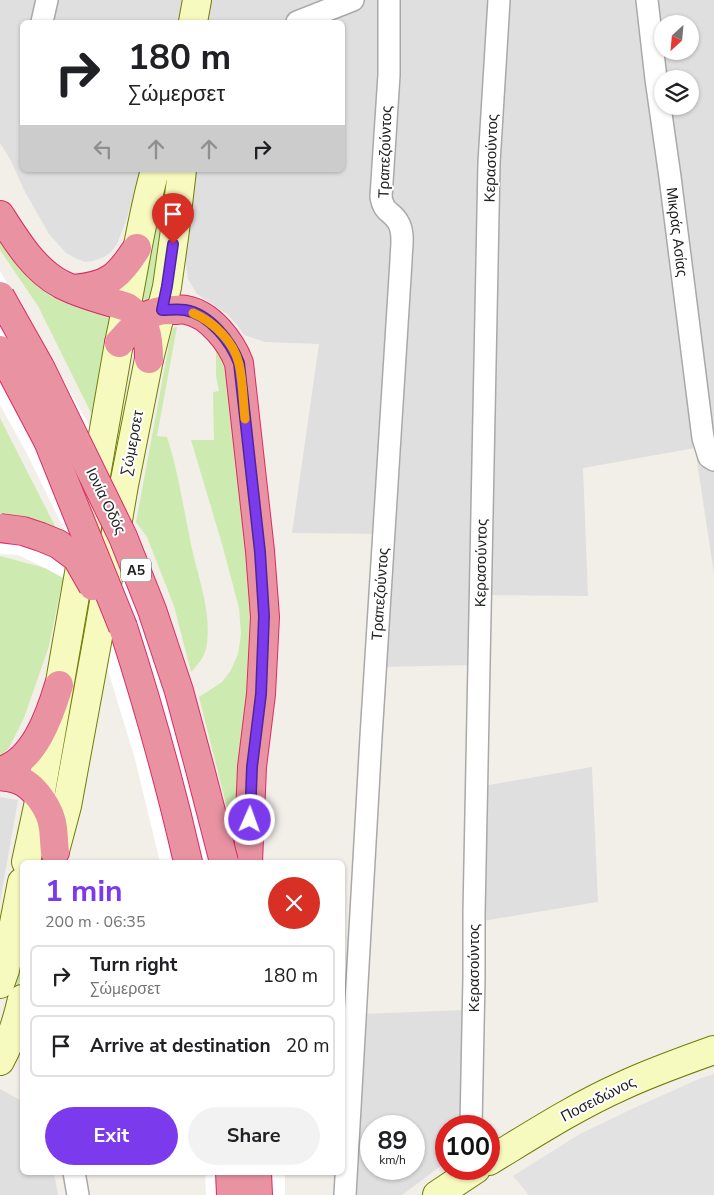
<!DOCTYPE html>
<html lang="en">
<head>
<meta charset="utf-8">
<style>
  :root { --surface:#fff; --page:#f2f2f2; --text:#202124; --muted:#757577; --line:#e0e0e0; --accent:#7c3aed }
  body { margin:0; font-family:"Nunito Sans",sans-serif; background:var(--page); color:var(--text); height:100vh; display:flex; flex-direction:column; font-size:19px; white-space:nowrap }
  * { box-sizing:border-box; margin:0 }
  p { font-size:16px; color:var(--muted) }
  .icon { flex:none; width:28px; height:28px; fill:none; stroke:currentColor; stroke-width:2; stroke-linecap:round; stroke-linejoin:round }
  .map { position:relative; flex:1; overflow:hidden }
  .details { position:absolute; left:20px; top:860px; width:325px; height:315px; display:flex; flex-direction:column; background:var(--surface); border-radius:8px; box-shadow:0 1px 4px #0004 }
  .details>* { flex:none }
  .hud { position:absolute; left:20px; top:20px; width:325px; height:152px; border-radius:8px; box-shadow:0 1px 4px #0004; background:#fff; color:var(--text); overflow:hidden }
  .needle { width:32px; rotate:206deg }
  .controls { position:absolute; left:654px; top:15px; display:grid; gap:10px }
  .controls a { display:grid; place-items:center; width:45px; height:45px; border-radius:50%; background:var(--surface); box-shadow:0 1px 4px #0004; font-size:25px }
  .speed { position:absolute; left:360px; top:1115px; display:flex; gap:10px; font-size:25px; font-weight:700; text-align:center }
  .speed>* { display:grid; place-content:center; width:65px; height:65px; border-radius:50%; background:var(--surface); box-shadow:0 1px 4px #0004; line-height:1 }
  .speed small { font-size:12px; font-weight:400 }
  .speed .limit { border:8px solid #d22; background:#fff; color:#111 }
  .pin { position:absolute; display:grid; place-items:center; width:42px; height:42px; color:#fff; margin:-51px -21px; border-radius:50% 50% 50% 0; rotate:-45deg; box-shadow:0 0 5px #0007 }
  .pin .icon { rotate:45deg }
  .me { position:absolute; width:55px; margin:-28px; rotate:2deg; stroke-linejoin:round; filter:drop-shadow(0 0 4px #0008) }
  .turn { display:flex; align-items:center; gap:18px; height:105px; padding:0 25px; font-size:22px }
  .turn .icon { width:65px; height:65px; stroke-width:2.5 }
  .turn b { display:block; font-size:35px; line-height:42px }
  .lanes { display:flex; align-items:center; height:48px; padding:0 25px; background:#0003; justify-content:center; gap:25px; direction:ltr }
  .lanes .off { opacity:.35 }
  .round { display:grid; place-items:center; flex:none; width:52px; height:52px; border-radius:26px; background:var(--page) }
  .summary { display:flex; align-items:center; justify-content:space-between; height:85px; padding:0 25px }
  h1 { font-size:30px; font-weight:700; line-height:38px; color:var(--accent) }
  .cta { display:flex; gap:10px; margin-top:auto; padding:10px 25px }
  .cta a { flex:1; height:58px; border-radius:30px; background:var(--accent); color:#fff; font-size:20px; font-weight:700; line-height:58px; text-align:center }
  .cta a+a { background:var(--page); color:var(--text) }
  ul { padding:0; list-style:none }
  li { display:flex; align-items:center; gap:15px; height:62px; margin:0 10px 8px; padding:0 15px; border:2px solid var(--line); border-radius:8px }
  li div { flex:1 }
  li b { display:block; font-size:19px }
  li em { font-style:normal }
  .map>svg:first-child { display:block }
  .residential { fill:#e0dfdf; fill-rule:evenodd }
  .grass { fill:#cdebb0 }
  .parking { fill:#e2e2e2 }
  .pier { fill:#fff }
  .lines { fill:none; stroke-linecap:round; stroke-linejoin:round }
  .street-casing { stroke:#a9a9a9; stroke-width:24 }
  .secondary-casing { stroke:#707d05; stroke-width:30 }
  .highway-casing { stroke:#dc2a67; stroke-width:30 }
  .street { stroke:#fff; stroke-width:21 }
  .secondary { stroke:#f7fabf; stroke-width:28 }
  .highway { stroke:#e892a2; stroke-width:28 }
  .highway-bridge-casing { stroke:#dc2a67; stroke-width:30; stroke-linecap:butt }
  .highway-bridge { stroke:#e892a2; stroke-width:28 }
  .route-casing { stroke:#51269a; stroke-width:12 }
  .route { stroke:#7c3aed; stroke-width:9 }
  .slow { stroke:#f59e0b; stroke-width:9 }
  .labels { text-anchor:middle; stroke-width:4; stroke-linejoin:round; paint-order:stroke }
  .shield { fill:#fff; stroke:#646464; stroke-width:1 }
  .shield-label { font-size:14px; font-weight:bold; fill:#222 }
  .street-label { font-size:15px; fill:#222; stroke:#fff }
</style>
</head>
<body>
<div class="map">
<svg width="714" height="1195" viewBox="0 0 714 1195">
  <rect width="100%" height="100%" fill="#f2efe9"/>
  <g class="residential">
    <path d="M0 0H714V574L695 448 583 468 588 596 475 595 472 665 383 667 391 534 292 533 319 344 265 342 244 335 238 326 227 314 197 294 188 279 185 257 197 170H342V22H22V170H141L126 221 117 244 111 252 104 257 93 261 85 262 77 259 66 253 49 234 24 190 10 159 0 143ZM662 24H690V51H662ZM662 79H690V106H662Z"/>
    <path d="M592 767 598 902 482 921 483 786Z"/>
    <path d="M0 797 18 800 0 902Z"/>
    <path d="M464 1010 461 1126H446V1162L402 1195H350L361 1014ZM371 1126H414V1169H371Z"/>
    <path d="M0 1089 22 1101V1172L54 1173 58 1195H0Z"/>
  </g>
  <g class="grass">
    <path d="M165 170H172L153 303 134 308Z"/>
    <path d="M0 226 105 308 104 316 115 319 97 425 38 306 0 250Z"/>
    <path d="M177 327 157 436 167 437C179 474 184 512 192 549 199 580 211 611 207 643 206 655 199 664 191 672L174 606 147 537 136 522 170 339 173 328Z"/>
    <path d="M207 339 214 344 227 367 249 560 253 648 235 818 229 816 199 697 222 682 231 670 238 654 241 634 239 608 222 544 191 440H214L213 392 219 391 216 376V351Z"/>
    <path d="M0 418 58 532 0 521Z"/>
    <path d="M0 556 45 568 67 580 61 587 49 646 24 718 9 748 0 757Z"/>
    <path d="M22 930V971L7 1032 0 1048V1024L3 1017Z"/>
  </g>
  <path class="parking" d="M714 1074V1195H529L513 1176 580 1134 634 1108 699 1079Z"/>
  <g class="pier">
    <path d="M0 271 88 423 136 532 179 643 230 832 237 862H160L135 759 106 664 93 617 67 580 45 568 18 555 0 554V521L71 543 24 448 0 405Z"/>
    <path d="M205 1173H285V1195H206Z"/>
  </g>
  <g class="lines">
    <defs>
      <g id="street">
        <path d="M647 0 656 79 670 177 703 438 709 457 714 460"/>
        <path d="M42 22 47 0"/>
        <path d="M297 22 353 0"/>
        <path d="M471 1126 474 978V914L489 163 499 0"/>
        <path d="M74 1172 78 1195"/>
        <path d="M345 1195 371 737 401 261C401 249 405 233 398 222 392 211 384 214 381 197L389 75V0"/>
      </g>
      <g id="secondary">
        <path d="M193 22 197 0"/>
        <path d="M55 851 67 806 98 637 124 485 149 359 167 287 175 230 182 170"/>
        <path d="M26 862 40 797 119 343C132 285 139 227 155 170"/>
        <path d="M0 984 5 970 22 882"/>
        <path d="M0 1061C11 1041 17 1021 22 999"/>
        <path d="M489 1161C532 1135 575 1107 622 1086 652 1072 683 1061 714 1050"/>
        <path d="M437 1195 476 1169"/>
      </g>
      <g id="highway">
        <path d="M0 215C16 240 34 270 61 284 81 295 105 300 127 307 147 320 149 337 149 359"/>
        <path d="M73 289C109 286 118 277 137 248"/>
        <path d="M119 343C129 332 138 321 151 314 159 310 165 310 174 310 178 310 182 309 186 310 210 314 231 342 239 363L260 551 265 617 261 694 252 767 248 862"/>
        <path d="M123 627C148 705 170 783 188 862"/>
        <path d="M0 771C34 762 50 715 59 685"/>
        <path d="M0 776C5 777 11 777 16 779 34 784 51 810 53 828 54 836 54 844 55 852"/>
        <path d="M230 1172 231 1195"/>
        <path d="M257 1172 258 1195"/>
      </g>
    </defs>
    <use href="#street" class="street-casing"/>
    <use href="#secondary" class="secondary-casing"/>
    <use href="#highway" class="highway-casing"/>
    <use href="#street" class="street"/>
    <use href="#secondary" class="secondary"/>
    <use href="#highway" class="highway"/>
    <defs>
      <g id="highway-bridge">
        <path d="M0 296 40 367 123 537 152 610 179 691 200 769 224 862"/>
        <path d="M0 350 48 441 123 627"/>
        <path d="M0 528 23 531 41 537 58 544 77 558 93 586"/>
      </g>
    </defs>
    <use href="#highway-bridge" class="highway-bridge-casing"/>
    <use href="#highway-bridge" class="highway-bridge"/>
  </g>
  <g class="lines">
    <defs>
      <path id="route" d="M173 244 167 286 162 310C169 310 178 309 185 310 210 314 231 342 239 363L260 552 264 616 261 694 252 767 250 820"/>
    </defs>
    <use href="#route" class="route-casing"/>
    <use href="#route" class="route"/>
    <path class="slow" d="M193 313C214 322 234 342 239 364 243 381 243 401 245 419"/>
  </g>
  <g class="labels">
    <rect class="shield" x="121" y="558.5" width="30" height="23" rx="4"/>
    <g class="shield-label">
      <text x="136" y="575">Α5</text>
    </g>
    <g class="street-label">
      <text transform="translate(385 152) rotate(-88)" y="5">Τραπεζούντος</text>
      <text transform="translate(491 158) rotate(-88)" y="5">Κερασούντος</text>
      <text transform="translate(677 232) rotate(83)" y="5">Μικράς Ασίας</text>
      <text transform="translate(132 443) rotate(-79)" y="5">Σώμερσετ</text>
      <text transform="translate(106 501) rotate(64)" y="5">Ιονία Οδός</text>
      <text transform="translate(481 563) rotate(-89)" y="5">Κερασούντος</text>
      <text transform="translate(380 594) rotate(-86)" y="5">Τραπεζούντος</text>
      <text transform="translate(474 968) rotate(-90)" y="5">Κερασούντος</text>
      <text transform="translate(598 1099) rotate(-27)" y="5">Ποσειδώνος</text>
    </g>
  </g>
</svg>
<div class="controls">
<a><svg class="needle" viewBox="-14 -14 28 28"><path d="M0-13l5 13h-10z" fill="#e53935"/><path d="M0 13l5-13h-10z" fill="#757577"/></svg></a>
<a><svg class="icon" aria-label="layers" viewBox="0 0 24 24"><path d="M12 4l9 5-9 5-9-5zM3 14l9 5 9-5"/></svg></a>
</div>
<div class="speed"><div>89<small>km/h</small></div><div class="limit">100</div></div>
<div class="pin" style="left:173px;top:244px;background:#d93025"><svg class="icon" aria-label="arrive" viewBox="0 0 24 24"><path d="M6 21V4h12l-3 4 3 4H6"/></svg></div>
<svg class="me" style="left:250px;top:820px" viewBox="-20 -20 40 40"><circle r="17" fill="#7c3aed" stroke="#fff" stroke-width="3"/><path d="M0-11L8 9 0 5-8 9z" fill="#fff"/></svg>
<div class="hud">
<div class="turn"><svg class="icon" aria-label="right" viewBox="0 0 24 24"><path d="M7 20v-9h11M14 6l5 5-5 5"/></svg><div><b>180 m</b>Σώμερσετ</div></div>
<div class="lanes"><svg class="icon off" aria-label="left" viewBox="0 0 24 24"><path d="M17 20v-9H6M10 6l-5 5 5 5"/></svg><svg class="icon off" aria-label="ahead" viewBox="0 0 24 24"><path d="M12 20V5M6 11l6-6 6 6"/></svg><svg class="icon off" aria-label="ahead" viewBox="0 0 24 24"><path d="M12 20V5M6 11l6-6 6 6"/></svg><svg class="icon" aria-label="right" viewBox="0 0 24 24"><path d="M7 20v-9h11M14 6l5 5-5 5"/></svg></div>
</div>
<section class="details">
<div class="summary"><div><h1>1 min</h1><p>200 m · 06:35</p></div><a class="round" style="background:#d93025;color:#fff"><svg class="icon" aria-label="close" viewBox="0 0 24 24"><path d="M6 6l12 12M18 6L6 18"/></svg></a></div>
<ul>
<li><svg class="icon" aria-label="right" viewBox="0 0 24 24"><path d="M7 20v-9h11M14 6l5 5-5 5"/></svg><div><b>Turn right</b><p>Σώμερσετ</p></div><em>180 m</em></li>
<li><svg class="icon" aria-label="arrive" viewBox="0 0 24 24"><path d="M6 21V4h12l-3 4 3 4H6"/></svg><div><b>Arrive at destination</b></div><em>20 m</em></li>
</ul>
<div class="cta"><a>Exit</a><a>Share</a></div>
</section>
</div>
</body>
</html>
